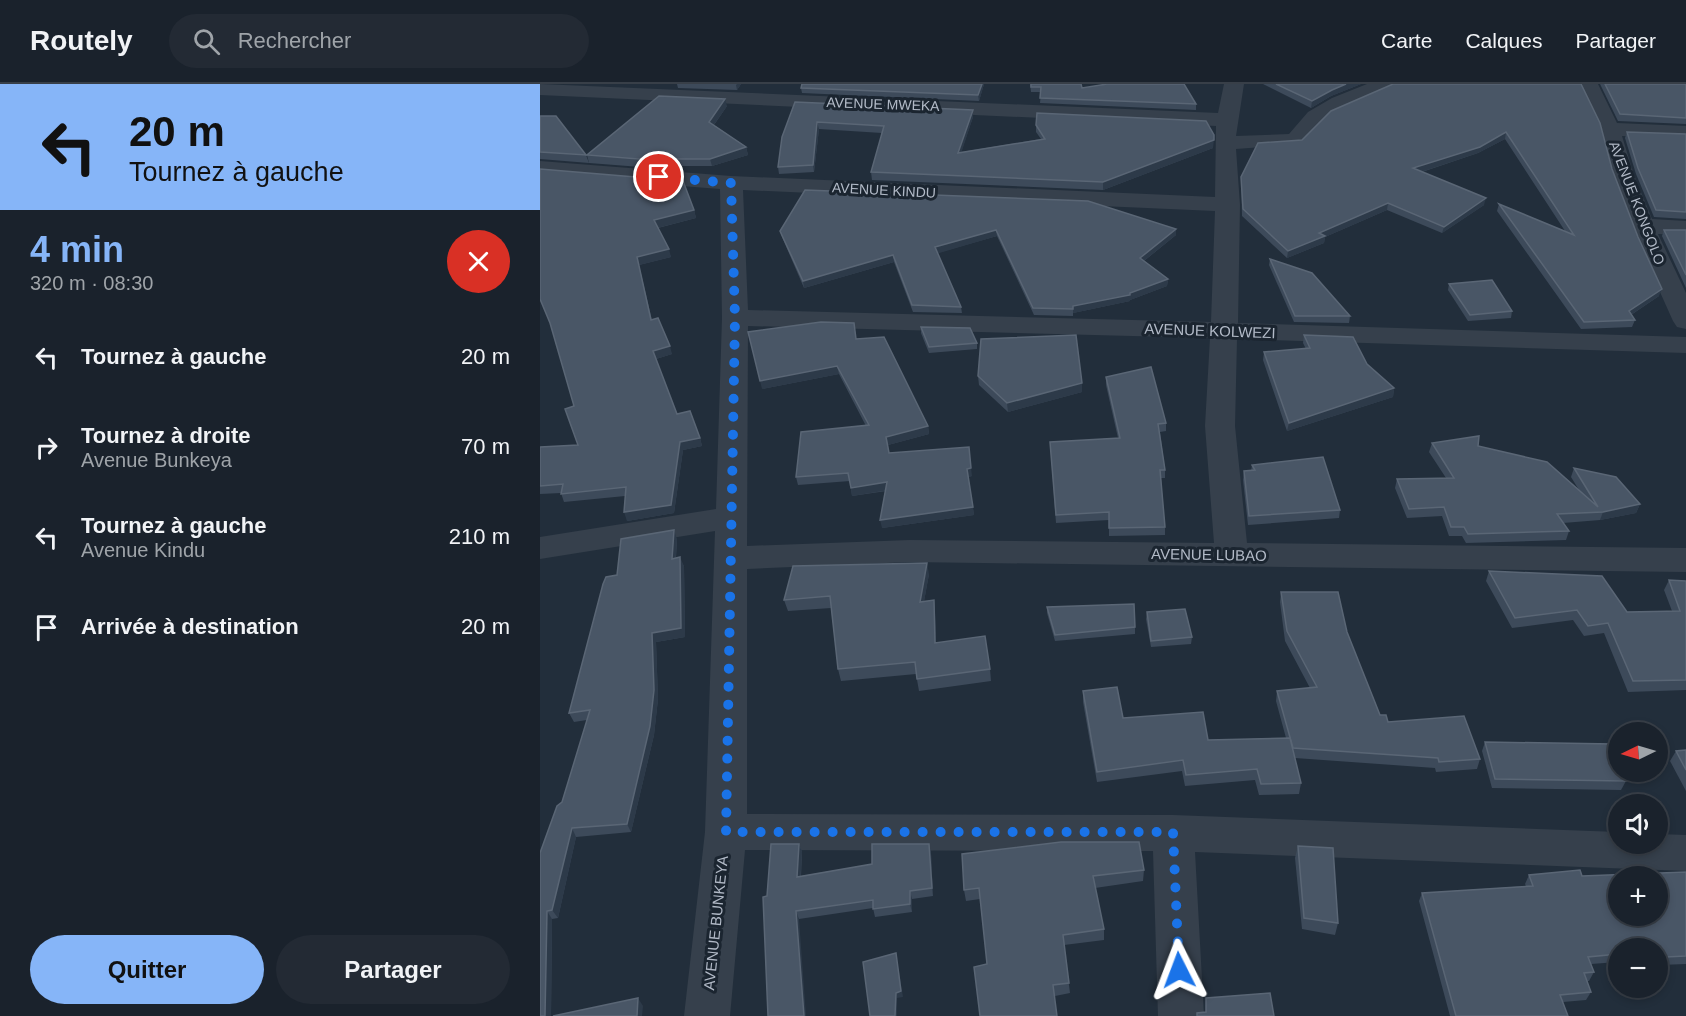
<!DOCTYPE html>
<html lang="fr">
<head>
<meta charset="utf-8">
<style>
  :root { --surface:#1a222c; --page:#232a34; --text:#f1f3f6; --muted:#9fa4a9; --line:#383f48; --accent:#86b5f8 }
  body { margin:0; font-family:Helvetica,sans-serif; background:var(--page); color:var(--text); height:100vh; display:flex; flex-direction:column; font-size:22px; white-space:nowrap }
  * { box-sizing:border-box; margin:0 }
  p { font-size:20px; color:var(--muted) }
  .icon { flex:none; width:33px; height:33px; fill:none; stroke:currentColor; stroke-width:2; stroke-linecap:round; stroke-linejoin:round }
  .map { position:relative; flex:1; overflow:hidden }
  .drawer { display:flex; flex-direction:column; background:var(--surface); width:540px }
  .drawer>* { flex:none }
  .hud { background:#86b5f8; color:#111; overflow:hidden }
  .needle { width:39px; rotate:265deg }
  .buttons { position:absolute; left:1068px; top:638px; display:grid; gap:12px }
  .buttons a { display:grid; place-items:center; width:60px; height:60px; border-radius:50%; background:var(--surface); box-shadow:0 3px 9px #0003,0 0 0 2px var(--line); font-size:30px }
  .pin { position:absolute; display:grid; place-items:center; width:51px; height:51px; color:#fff; margin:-26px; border:3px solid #fff; border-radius:50%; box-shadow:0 2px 6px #0007 }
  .me { position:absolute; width:66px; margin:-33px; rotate:357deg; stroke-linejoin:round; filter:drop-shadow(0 0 4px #0008) }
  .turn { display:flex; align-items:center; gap:21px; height:126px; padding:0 30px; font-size:27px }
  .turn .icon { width:78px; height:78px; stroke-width:2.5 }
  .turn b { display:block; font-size:42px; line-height:51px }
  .round { display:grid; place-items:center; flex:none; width:63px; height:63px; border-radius:32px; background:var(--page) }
  .overview { display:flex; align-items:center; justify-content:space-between; height:102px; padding:0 30px }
  h1 { font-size:36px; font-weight:700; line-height:45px; color:var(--accent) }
  .action { display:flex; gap:12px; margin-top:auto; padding:12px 30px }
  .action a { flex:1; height:69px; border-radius:36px; background:var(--accent); color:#111; font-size:24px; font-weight:700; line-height:69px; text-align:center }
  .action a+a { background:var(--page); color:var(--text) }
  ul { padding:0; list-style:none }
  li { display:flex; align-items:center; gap:18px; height:90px; padding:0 30px }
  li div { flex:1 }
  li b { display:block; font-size:22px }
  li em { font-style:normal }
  header { display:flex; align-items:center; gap:36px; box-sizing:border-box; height:84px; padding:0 30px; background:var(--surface); border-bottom:2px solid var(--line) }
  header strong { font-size:28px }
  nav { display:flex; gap:33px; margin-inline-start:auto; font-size:21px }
  .search { width:420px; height:54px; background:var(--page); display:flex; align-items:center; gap:15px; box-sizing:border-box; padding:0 21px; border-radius:33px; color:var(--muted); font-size:22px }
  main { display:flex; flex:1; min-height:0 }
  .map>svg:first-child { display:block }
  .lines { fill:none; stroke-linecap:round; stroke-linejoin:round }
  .street { fill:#36404c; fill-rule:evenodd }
  .wall { fill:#3d4a5a }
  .shaded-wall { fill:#2d3a49 }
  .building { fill:#495666; stroke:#5a6675; stroke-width:1.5; fill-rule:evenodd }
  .route { stroke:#1a73e8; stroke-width:10; stroke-dasharray:0 18 }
  .labels { text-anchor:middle; stroke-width:6; stroke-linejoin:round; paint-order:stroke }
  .far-street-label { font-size:14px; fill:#b2bac7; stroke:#1b2530 }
  .street-label { font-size:15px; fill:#b2bac7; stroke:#1b2530 }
</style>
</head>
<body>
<header>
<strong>Routely</strong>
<div class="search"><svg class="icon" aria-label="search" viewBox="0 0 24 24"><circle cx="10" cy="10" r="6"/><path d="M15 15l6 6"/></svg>Rechercher</div>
<nav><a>Carte</a><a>Calques</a><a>Partager</a></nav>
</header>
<main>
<section class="drawer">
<div class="hud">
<div class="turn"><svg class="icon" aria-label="left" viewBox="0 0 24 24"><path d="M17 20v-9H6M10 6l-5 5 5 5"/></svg><div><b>20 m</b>Tournez à gauche</div></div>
</div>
<div class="overview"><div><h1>4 min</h1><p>320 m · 08:30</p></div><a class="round" style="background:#d93025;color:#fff"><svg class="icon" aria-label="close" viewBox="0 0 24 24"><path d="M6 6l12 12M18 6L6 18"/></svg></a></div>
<ul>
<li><svg class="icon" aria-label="left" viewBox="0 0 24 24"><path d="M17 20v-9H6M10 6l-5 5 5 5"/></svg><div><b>Tournez à gauche</b></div><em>20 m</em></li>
<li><svg class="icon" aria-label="right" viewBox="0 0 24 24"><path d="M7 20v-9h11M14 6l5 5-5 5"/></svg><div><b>Tournez à droite</b><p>Avenue Bunkeya</p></div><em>70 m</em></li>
<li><svg class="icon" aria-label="left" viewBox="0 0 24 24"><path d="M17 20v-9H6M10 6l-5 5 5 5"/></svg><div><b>Tournez à gauche</b><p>Avenue Kindu</p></div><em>210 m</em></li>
<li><svg class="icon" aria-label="arrive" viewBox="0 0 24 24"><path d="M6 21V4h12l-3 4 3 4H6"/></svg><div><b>Arrivée à destination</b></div><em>20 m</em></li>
</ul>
<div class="action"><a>Quitter</a><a>Partager</a></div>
</section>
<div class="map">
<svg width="1146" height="932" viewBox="0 0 1146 932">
  <rect width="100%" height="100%" fill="#222e3b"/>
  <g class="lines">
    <g class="street">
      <path d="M0 0 678 29 684 0H704L696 52 749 50 768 28 792 14 827 0H854L851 4 789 31 761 60 696 65 700 121 698 239 1146 253V269L697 255 695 342 707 459 1146 464V488L370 478 207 485V730L633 731 1078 748V759H1118V750L1146 751V787L655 768 664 932H618L613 767 205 766 190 932H144L165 748 175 447 0 475V453L176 425 182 234 180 105 0 91V77L191 92 675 113 676 42 0 11ZM203 106 675 127 671 238 208 226ZM208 242 670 254 665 342 674 459 370 456 207 462Z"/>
      <path d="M1038 0H1058L1077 39 1146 42V54L1082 52 1094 91 1112 135 1146 137V151L1118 150 1146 209V245L1137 243 1133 237 1098 159 1072 91 1060 45Z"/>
    </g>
  </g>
  <g class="wall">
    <path d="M137 0H201L197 6 138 4Z"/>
    <path d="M444 0 439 17 262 9 261 4Z"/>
    <path d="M490 0 542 4 656 20V26L500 19 501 8H491Z"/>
    <path d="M723 0H821L791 12 771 24Z"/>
    <path d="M853 0 1072 85 1119 212 1091 231 1095 236 1092 243 1041 245 957 127 959 120 1025 147 965 55 938 69 882 88 944 121 902 149 847 126 785 153 784 159 747 174 702 132 701 93Z"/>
    <path d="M1060 0H1146V40L1078 37Z"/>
    <path d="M255 18 433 26V33L421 68 501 55 496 48V41L673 64 563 106 332 96 331 88 342 49 279 45 274 88 239 90 238 83Z"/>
    <path d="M187 22 174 41 206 63 208 71 172 82H138L139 86 49 79 47 71Z"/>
    <path d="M0 32 46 71 49 79 0 75Z"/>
    <path d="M1087 48 1146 50V135L1114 133 1096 90 1085 54Z"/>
    <path d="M0 85 154 126 156 134 118 144 131 173 99 181 112 236 132 270 116 275 137 330 160 354 162 362 143 366 134 429 87 437 85 412 24 418 21 409 0 410V363L38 361 34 322 11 242Z"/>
    <path d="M636 145V151L604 177 628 195 627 202 590 216V217L533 229V232L494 231 457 152 397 169 421 223 422 229 373 228 354 178 264 204 242 153 240 147Z"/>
    <path d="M1124 146H1146V204L1122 152Z"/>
    <path d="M730 175 810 232 809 239 754 238 729 181Z"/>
    <path d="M909 200 972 227 971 234 928 237 908 206Z"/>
    <path d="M381 243 437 259V265L389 269 381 249Z"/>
    <path d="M764 251 854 304 853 313 747 347 723 276 724 268 766 265 763 259Z"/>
    <path d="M317 255 388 342 389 350 348 361 349 369 432 392 428 393 434 431 342 444 346 407 312 412 310 397 258 401 256 393 326 342 299 290 222 305Z"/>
    <path d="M438 292 542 299V308L468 328 439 301Z"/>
    <path d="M566 293 626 339V347L620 348 625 386V394H621L625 443V451L569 452V436L516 439 510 358 578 354 566 301Z"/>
    <path d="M892 359 938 362 1039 406 1031 393 1034 384 1100 420 1096 429 1060 436 1023 439 1029 447 1026 456 926 459 922 452H909L902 432 867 434 855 404 857 395 906 394 889 368Z"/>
    <path d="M712 381 800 426 799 434 708 441 703 396 704 387H711Z"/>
    <path d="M137 455 136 474 144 482 145 553 116 558 118 615 114 651 91 748 36 753 18 834 12 835 11 932 0 769 22 718 47 636 34 638 29 629 77 491Z"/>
    <path d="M949 487 1087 528 1132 527 1124 506 1129 496 1146 497V606L1088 608 1064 549 1044 552 1033 536 972 544 946 497Z"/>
    <path d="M389 490 384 517 395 528 396 559 450 585 451 597 379 607 376 590 301 597 298 585 291 524 248 527 244 516Z"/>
    <path d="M741 508 807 548 840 631 848 638 940 675 937 685 896 688 895 684 755 674 761 699 759 710 719 711 715 696 645 702 642 687 557 698 543 618V607L583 634 668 656 746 654 736 617 737 607 770 604 745 557 740 518Z"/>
    <path d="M507 523 595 543V550L515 557 507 529Z"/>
    <path d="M607 528 652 553 651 560 611 563 606 535Z"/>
    <path d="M945 658 1086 697 1081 706 952 704 942 667Z"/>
    <path d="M1146 666V707L1130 677 1136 667Z"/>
    <path d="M259 760 262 768 261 792 332 780 389 760 391 769 393 812 372 815V828L335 833 333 824 259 835 227 812Z"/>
    <path d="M758 762 798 839 795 851 762 845 755 774Z"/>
    <path d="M604 786 603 797 555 804 564 845V856L524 861 530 909 515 912 447 880 440 815 426 817 424 806Z"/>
    <path d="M1146 788V880L1120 881 1118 875V864H1078V878L1051 880 1054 888 1049 897H1047L1051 908 1046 916 1023 918 1028 932H910L879 817 882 809 986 802 985 800 989 791 1042 792Z"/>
  </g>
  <g class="shaded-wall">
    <path d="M197 0H201L197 6 196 1Z"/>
    <path d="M442 0H444L439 17 438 11Z"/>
    <path d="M806 0H821L791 12 771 24 772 17 792 6Z"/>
    <path d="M185 15 187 22 171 45 169 38Z"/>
    <path d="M433 26V33L419 76 418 69Z"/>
    <path d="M277 38 279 45 274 88 273 81Z"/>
    <path d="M966 48 965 55 938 69 872 91 873 84Z"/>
    <path d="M674 56 673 64 563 106V98Z"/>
    <path d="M206 63 208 71 172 82 170 75Z"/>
    <path d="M946 114 944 121 902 149 904 143Z"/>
    <path d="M848 119 847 126 785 153 784 159 747 174 748 167 779 149Z"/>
    <path d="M154 126 156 134 117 144 114 136Z"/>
    <path d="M636 145V151L600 180V174Z"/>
    <path d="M456 146 457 152 396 170 395 163Z"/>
    <path d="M129 165 131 173 99 181 114 244 97 173Z"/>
    <path d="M353 171 354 178 264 204 263 197Z"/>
    <path d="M628 195 627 202 590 216V217L533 229V222L590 209Z"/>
    <path d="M1122 205 1119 212 1086 234 1089 227Z"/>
    <path d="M130 262 132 270 116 275 113 267Z"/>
    <path d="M297 282 299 290 222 305 220 297Z"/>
    <path d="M542 299V308L468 328 467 319Z"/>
    <path d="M854 304 853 313 747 347 749 339Z"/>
    <path d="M388 342 389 350 348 361 346 353Z"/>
    <path d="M160 354 162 362 143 366 134 429 87 437 84 428 140 358Z"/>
    <path d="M431 384 432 392 428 393 427 385Z"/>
    <path d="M347 398 349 406 312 412 311 404Z"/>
    <path d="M1100 420 1096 429 1060 436 1063 428Z"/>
    <path d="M433 423 434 431 342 444 340 436Z"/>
    <path d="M134 446 137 455 135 484 132 475Z"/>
    <path d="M140 473 144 482 145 553 116 558 118 615 114 651 91 748 87 740 112 549Z"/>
    <path d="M387 479 389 490 382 529 380 518Z"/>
    <path d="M394 516 395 528 396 571 395 559Z"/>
    <path d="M32 744 36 753 18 834 12 826Z"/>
    <path d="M259 760 262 768 260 801 257 793Z"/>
    <path d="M389 760 391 769 393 812 392 804Z"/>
    <path d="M370 807 372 815V828L370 820Z"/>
    <path d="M7 827 12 835 11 932H5Z"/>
    <path d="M256 827 259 835 266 932H264Z"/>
    <path d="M356 869 363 913 357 914V932H355Z"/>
    <path d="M98 914 103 922 102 932H97Z"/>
  </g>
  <g class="building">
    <path d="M262 0H442L438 11 261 4Z"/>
    <path d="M491 0H541L542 4 567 0H644L656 20 500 14 501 3H491Z"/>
    <path d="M736 0H806L792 6 772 17Z"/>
    <path d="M853 0H1041L1060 39 1072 85 1098 153 1122 205 1089 227 1095 236 1044 238 959 120 1034 151 966 48 940 63 873 84 946 114 904 143 848 119 779 149 785 152 748 167 703 125 701 93 718 59 762 56 791 27Z"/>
    <path d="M1065 0H1146V34L1080 30Z"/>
    <path d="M119 12 185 15 169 38 206 63 170 75H136L137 78 47 71Z"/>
    <path d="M255 18 433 26 418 69 505 55 496 41 497 29 666 37 674 51V56L563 98 331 88 344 42 277 38 273 81 238 83 242 53Z"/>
    <path d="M0 32H16L46 71 0 68Z"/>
    <path d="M1087 48 1146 50V128L1116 126 1098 84Z"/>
    <path d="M0 85 143 97 154 126 114 136 129 165 97 173 111 236 118 234 130 262 113 267 137 330 150 327 160 354 140 358 131 421 84 428 86 403 21 410 23 400 0 402V363L38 361 25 325 34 322 10 239 0 215Z"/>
    <path d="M265 106 548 117 636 145 600 174 628 195 590 209V211L533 222V225L493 224 456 146 395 163 421 223 372 221 353 171 263 197 240 147Z"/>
    <path d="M1124 146H1146V191Z"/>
    <path d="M730 175 772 189 810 232H755Z"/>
    <path d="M952 196 972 227 930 231 909 200Z"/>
    <path d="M281 238 314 239 316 255 344 253 388 342 346 353 349 369 429 363 431 384 427 385 433 423 340 436 347 398 311 404 308 389 256 393 261 348 329 341 297 282 220 297 208 248Z"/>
    <path d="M381 243 430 244 437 259 389 263Z"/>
    <path d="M536 251 542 299 467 319 438 292 441 255Z"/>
    <path d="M764 251 813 253 827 280 854 304 749 339 724 268 770 264Z"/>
    <path d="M611 283 626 339 618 340 625 386H620L625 443 569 444V428L516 431 510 358 580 354 566 293Z"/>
    <path d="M939 352 938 362 1007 378 1058 423 1034 384 1076 393 1100 420 1063 428 1017 430 1029 447 928 450 924 443H911L904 423 869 425 857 395 914 394 892 359Z"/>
    <path d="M783 373 800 426 709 432 704 387 715 386 712 381Z"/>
    <path d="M134 446 132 475 140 473 141 544 112 549 114 606 110 642 87 740 32 744 12 826 7 827 5 932H0V769L17 722 22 718 50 626 29 629 63 500 66 493 77 491 81 455Z"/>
    <path d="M387 479 380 518 394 516 395 559 445 552 450 585 377 595 375 578 298 585 290 512 244 516 253 482Z"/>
    <path d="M949 487 1062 492 1087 528 1140 527 1129 496 1146 497V596L1093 597 1068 539 1048 542 1037 526 975 534Z"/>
    <path d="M741 508H798L807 548 840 631H846L848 638 924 632 940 675 899 678 898 674 753 664 737 607 777 603 747 547Z"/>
    <path d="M594 520 595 543 515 551 507 523Z"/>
    <path d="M645 525 652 553 611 557 607 528Z"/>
    <path d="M577 603 583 634 663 628 668 656 750 654 761 699 721 700 717 685 646 691 643 676 557 688 543 607Z"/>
    <path d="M945 658 1073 660 1078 676V687H1082L1086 697 955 695Z"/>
    <path d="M1146 666V686L1136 667Z"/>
    <path d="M521 758H599L604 786 553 792 564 845 523 851 529 899 513 901 517 932H440L434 883 447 880 439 804 424 806 422 770Z"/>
    <path d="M231 760H259L257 793 332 780V760H389L392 804 370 807V820L333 825V816L256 827 264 932H228L223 813 227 812Z"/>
    <path d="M758 762 793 764 798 839 764 834Z"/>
    <path d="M1040 786 1042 792 1146 788V872L1126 873 1123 866 1118 867V864H1078V870L1048 873 1054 888 1044 889 1051 908 1020 911 1028 932H916L882 809 993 802 989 791ZM1078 792H1118V831H1078Z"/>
    <path d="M356 869 361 907 356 909 355 932H330L323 878Z"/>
    <path d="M730 909 734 932H657V929L666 928V914Z"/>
    <path d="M98 914 97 932H13Z"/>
  </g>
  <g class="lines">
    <path class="route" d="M119 93 191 99 195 234 186 748H633L639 886"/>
  </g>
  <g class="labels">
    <g class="far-street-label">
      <text transform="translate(343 20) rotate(2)" y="5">AVENUE MWEKA</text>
      <text transform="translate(344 106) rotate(3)" y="5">AVENUE KINDU</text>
      <text transform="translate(1097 119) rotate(69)" y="5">AVENUE KONGOLO</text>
    </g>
    <g class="street-label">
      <text transform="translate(670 247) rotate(2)" y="5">AVENUE KOLWEZI</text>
      <text transform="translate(669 471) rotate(1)" y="5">AVENUE LUBAO</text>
      <text transform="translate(176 839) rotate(-84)" y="5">AVENUE BUNKEYA</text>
    </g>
  </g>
</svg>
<div class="buttons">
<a><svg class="needle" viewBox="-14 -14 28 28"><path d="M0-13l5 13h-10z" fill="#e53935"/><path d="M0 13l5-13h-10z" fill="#9fa4a9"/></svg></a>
<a><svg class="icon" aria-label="sound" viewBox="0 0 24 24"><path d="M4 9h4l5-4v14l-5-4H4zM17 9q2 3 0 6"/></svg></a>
<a>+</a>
<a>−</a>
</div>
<div class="pin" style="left:119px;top:93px;background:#d93025"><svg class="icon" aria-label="arrive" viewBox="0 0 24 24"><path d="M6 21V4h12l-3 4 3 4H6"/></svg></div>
<svg class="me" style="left:639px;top:886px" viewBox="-20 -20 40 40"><path d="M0-17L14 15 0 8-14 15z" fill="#1a73e8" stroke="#fff" stroke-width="4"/></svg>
</div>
</main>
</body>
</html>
